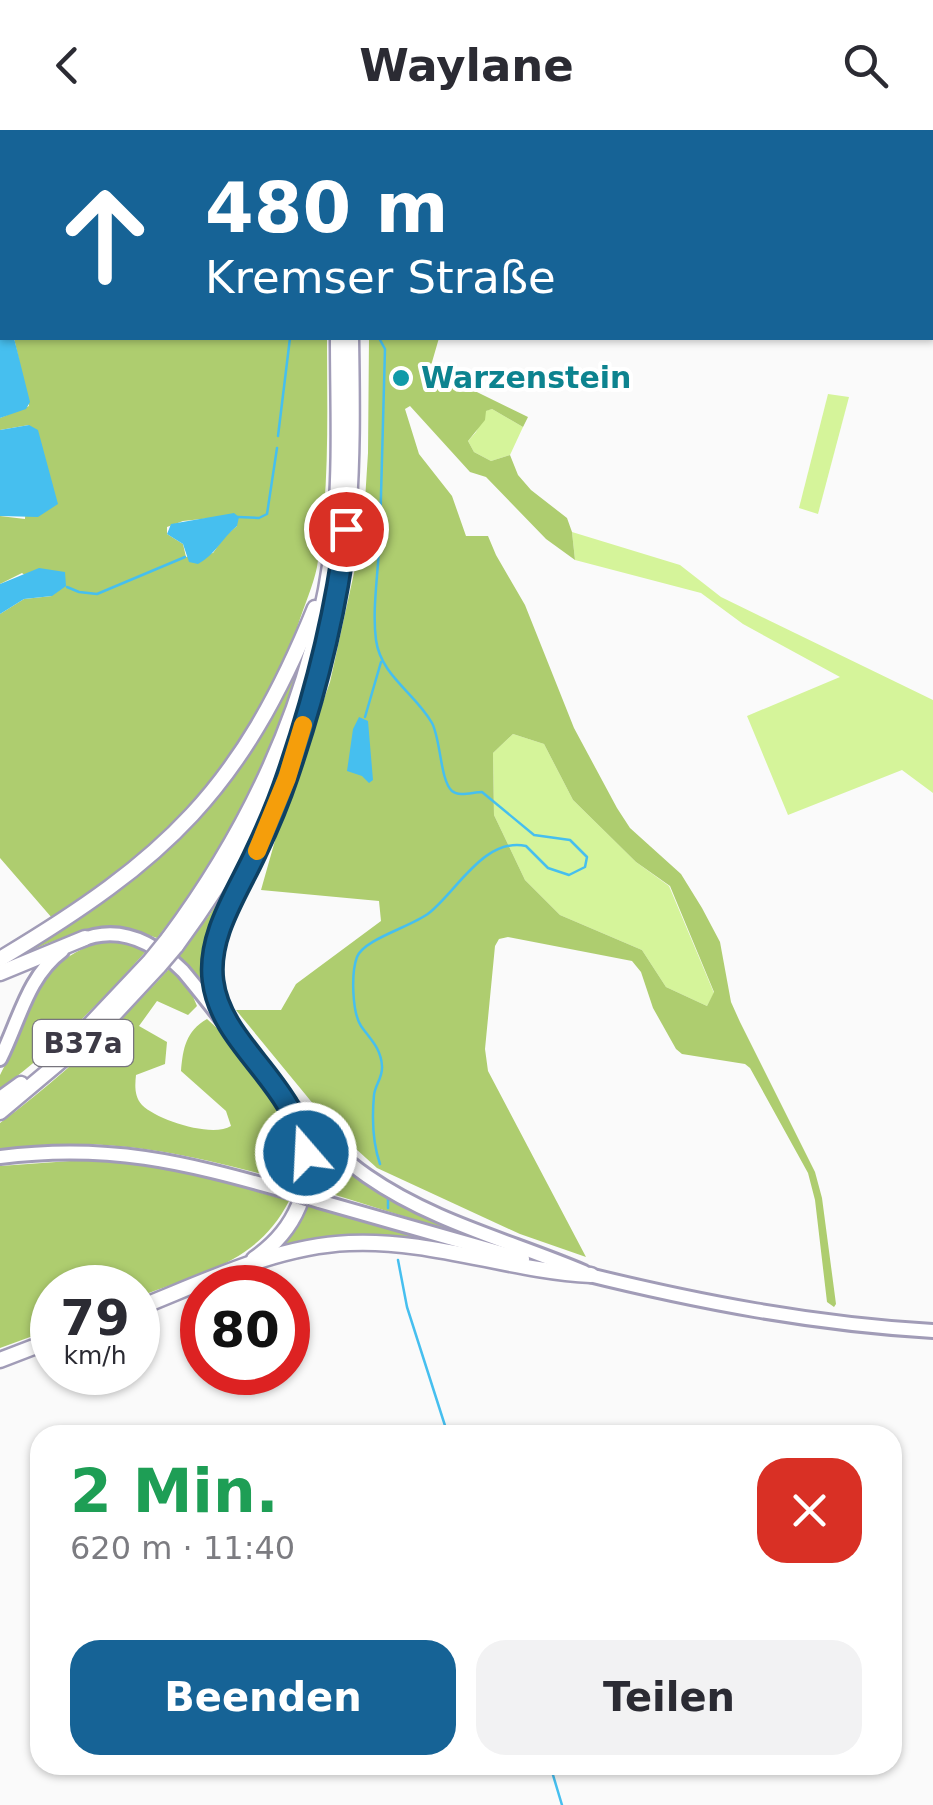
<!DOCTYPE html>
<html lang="de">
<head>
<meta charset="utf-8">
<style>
  :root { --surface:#fff; --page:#f2f2f3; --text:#2b2b33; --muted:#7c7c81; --accent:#166396 }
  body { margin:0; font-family:"DejaVu Sans",sans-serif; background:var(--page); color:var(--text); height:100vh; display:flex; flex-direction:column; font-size:38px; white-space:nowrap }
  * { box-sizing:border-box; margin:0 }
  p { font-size:32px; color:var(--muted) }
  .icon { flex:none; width:55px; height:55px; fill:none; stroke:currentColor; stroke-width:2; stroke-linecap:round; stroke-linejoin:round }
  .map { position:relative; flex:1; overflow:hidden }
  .drawer { position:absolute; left:30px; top:1295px; width:872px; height:350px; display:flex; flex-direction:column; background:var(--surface); border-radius:30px; box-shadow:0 2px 8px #0004 }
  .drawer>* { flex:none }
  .banner { position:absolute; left:0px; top:0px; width:935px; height:210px; box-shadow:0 2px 8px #0004; background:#166396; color:#fff; overflow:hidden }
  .speed { position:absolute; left:30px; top:1135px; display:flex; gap:20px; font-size:50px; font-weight:700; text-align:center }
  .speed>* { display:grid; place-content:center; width:130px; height:130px; border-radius:50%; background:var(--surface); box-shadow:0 2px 8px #0004; line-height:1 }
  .speed small { font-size:25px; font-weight:400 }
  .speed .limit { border:15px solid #d22; background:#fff; color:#111 }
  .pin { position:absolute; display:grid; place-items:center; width:85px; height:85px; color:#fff; margin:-42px; border:5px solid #fff; border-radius:50%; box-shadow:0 2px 10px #0007 }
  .me { position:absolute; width:110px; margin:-55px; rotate:341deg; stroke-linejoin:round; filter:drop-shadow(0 0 8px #0008) }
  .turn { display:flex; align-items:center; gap:35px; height:210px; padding:0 40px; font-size:45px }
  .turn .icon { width:130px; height:130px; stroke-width:2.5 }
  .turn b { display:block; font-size:70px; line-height:85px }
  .round { display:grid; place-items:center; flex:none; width:105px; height:105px; border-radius:30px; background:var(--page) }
  .summary { display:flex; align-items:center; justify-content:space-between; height:170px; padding:0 40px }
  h1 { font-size:60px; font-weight:600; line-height:75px; color:#1e9e55 }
  .action { display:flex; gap:20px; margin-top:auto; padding:20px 40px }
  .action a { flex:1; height:115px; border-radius:30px; background:var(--accent); color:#fff; font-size:40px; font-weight:600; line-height:115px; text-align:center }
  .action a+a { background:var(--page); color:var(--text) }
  header { display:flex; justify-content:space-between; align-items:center; height:130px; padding:0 40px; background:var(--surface); font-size:45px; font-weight:600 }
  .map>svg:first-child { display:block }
  .green { fill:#d5f49a }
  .forest { fill:#aecd6f; fill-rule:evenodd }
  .water { fill:#46bfef }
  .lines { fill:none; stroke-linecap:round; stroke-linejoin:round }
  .stream { stroke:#46bfef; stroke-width:2.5 }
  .major-casing { stroke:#a19cb7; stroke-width:18 }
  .highway-casing { stroke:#a19cb7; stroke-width:19 }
  .major { stroke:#fff; stroke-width:12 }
  .highway { stroke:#fff; stroke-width:14 }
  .major-bridge-casing { stroke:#a19cb7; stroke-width:18; stroke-linecap:butt }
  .highway-bridge-casing { stroke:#a19cb7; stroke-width:19; stroke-linecap:butt }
  .major-bridge { stroke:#fff; stroke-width:12 }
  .highway-bridge { stroke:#fff; stroke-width:14 }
  .route-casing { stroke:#0e4062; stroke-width:25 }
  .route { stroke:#166396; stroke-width:18 }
  .slow { stroke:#f59e0b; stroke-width:18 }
  .culture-dot { fill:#0f9aa8; stroke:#fff; stroke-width:4 }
  .labels { text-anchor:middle; stroke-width:8; stroke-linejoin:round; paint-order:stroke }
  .shield { fill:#fff; stroke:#77757e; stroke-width:2.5 }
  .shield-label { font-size:28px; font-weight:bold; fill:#3d3a46 }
  .culture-label { font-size:30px; font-weight:bold; fill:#0d838f; stroke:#fff; text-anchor:start }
</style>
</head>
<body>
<header><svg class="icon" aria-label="back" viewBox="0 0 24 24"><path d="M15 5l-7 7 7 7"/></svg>Waylane<svg class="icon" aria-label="search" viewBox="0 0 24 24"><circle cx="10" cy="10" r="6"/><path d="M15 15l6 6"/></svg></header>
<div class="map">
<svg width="933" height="1675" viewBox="0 0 933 1675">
  <rect width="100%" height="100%" fill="#fafafa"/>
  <g class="green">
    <path d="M828 264 849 267 818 384 799 378Z"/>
    <path d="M492 279 523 297 510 325 491 331 474 322 468 311 476 302 485 281Z"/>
    <path d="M572 402 680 435 721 467 933 570V663L902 640 788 685 747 586 840 547 743 494 701 463 575 430Z"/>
    <path d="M513 604 544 614 573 670 636 732 669 756 714 863 707 876 666 857 642 820 560 785 525 750 494 685 493 623Z"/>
  </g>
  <g class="forest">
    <path d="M0 0H339L2 2V136Z"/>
    <path d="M14 208H327C327 284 330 361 317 437 313 456 304 476 298 495 255 621 165 719 52 788L0 728V484L24 469 52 466 22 443 0 454V386L25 389 29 295 0 300V288L29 276ZM211 388 237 396 225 406 213 423 186 427 183 414 167 404V397L183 391Z"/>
    <path d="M369 208H439L430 239 528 287 523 297 492 279 486 281 485 290 468 311 474 322 491 331 510 325 518 345 531 360 567 388 572 402 575 430 546 409 486 347 470 342 410 276 405 279 419 324 452 366 466 406H488L496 425 525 475 574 598 617 678 630 698 681 744 702 778 720 812 731 872 740 892 815 1042 822 1068 836 1174 834 1177 827 1172 815 1070 808 1043 750 938 745 934 682 924 676 919 653 878 641 842 632 831 508 807 499 809 495 816 485 919 488 941 586 1127 520 1104 377 1038 333 998 236 880H281L296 854 381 791 379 771 261 760 278 700 330 552 363 402 368 323ZM513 604 544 614 573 670 636 732 670 756 714 862 707 876 666 857 642 820 560 785 525 750 494 685 493 623Z"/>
    <path d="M300 534C274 634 222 727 157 808 102 788 71 804 20 825 158 740 228 682 300 534Z"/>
    <path d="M262 696C240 749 193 806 209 865L178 827 210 784Z"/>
    <path d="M107 811 127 812 147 820C102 871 56 918 0 959V945C30 889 34 826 107 811Z"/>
    <path d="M170 838 191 862 197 876 188 885 157 871 139 896 167 912 165 934 136 945C135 955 134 966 142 975 157 990 212 1008 231 996L226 981 181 941C183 918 186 901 207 889 251 928 307 990 297 1053 189 1025 113 1004 0 1019V993C63 946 117 895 170 838Z"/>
    <path d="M309 1001C347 1051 403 1075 457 1103L313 1058 314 1023Z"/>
    <path d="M98 1029C164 1035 226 1052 289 1071 257 1134 199 1143 138 1167V1158H52V1199L0 1218V1036Z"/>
    <path d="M307 1075 410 1103 427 1111 332 1106 280 1118Z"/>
  </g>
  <g class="water">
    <path d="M0 112 2 208H14L30 272 26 279 0 288Z"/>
    <path d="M29 295 38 300 58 374 38 387 0 386V300Z"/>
    <path d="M234 383 239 387 237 396C222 408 215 425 198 434L189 432 183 414 167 404 171 394Z"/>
    <path d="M39 438 65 442 66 456 52 466 24 469 0 484V454Z"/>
    <path d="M359 587 368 591 373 650 369 653 362 646 347 641 353 599Z"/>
  </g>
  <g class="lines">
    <g class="stream">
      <path d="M329 2 330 0"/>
      <path d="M379 208 385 219 380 402"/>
      <path d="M278 306 290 208"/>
      <path d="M238 387 259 388 267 384 277 318"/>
      <path d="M379 416C378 446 372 480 376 510 381 546 415 563 432 593 441 610 440 650 452 661 459 667 473 662 482 662L534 705 570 710 587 727 585 737 569 745 548 738 526 716C484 707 457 761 429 783 411 797 364 809 357 827 351 843 352 882 361 896 370 909 381 918 382 936 383 947 375 955 374 965 372 987 373 1014 380 1034"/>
      <path d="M67 457 79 462 97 464 185 427"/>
      <path d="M365 587 381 532"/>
      <path d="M388 1069V1078"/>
      <path d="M398 1130 407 1177 448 1305"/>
      <path d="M550 1635 562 1675"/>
    </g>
    <defs>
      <g id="major">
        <path d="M79 811C120 793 155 813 183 841 236 904 301 1000 367 1046 433 1092 511 1111 584 1142"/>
        <path d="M0 929C19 892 27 847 62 821"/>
        <path d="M0 1027C107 1013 184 1032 286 1061"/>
        <path d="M319 1071 523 1129"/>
        <path d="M581 1143C698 1172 813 1194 933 1201"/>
      </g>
      <g id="highway">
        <path d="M352 2 353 0"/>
        <path d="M365 2 366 0"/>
        <path d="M168 809C258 688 319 550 335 398 341 335 338 271 338 208"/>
        <path d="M176 816C267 693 331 552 347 398 353 335 352 271 351 208"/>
        <path d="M0 829C166 730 241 660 315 478"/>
        <path d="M0 843 85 808"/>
        <path d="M231 899 213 854 214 814 286 650"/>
        <path d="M83 902 151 830"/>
        <path d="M0 969 21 954"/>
        <path d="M0 982 106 893 159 836"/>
        <path d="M254 1129C295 1101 316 1056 303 1006 298 987 286 973 278 956"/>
        <path d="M138 1178C204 1152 276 1116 349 1113 430 1109 510 1141 591 1145"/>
        <path d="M0 1230 52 1210"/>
      </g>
    </defs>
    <use href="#major" class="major-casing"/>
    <use href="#highway" class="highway-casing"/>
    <use href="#major" class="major"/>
    <use href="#highway" class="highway"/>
    <defs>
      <path id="major-bridge" d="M286 1061 319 1071"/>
      <g id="highway-bridge">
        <path d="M151 830 168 809"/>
        <path d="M159 836 176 816"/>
      </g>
    </defs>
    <use href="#major-bridge" class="major-bridge-casing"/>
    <use href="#highway-bridge" class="highway-bridge-casing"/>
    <use href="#major-bridge" class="major-bridge"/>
    <use href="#highway-bridge" class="highway-bridge"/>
  </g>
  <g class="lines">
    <defs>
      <path id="route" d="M306 1023C293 950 221 915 213 851 207 805 238 762 256 722 268 697 279 671 288 644 315 565 336 483 346 399"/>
    </defs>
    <use href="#route" class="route-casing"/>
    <use href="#route" class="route"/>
    <path class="slow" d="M257 721 287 648 303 595"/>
  </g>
  <circle class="culture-dot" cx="401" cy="248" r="10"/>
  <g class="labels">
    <rect class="shield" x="33" y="890" width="100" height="46" rx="8"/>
    <g class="shield-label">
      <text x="83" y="923">B37a</text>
    </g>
    <g class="culture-label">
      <text x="421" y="258">Warzenstein</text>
    </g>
  </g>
</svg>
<div class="speed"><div>79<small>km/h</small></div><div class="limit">80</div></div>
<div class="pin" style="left:346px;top:399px;background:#d93025"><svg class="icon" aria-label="arrive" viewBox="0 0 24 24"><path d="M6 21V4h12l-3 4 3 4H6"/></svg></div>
<svg class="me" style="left:306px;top:1023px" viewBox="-20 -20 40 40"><circle r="17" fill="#166396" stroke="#fff" stroke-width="3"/><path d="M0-11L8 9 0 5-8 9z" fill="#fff"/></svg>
<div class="banner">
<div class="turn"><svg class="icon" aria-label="ahead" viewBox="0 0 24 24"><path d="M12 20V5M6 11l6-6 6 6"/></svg><div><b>480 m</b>Kremser Straße</div></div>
</div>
<section class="drawer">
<div class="summary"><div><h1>2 Min.</h1><p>620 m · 11:40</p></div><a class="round" style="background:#d93025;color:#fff"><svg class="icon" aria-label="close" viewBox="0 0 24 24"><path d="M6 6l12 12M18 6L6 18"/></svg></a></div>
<div class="action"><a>Beenden</a><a>Teilen</a></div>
</section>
</div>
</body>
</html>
